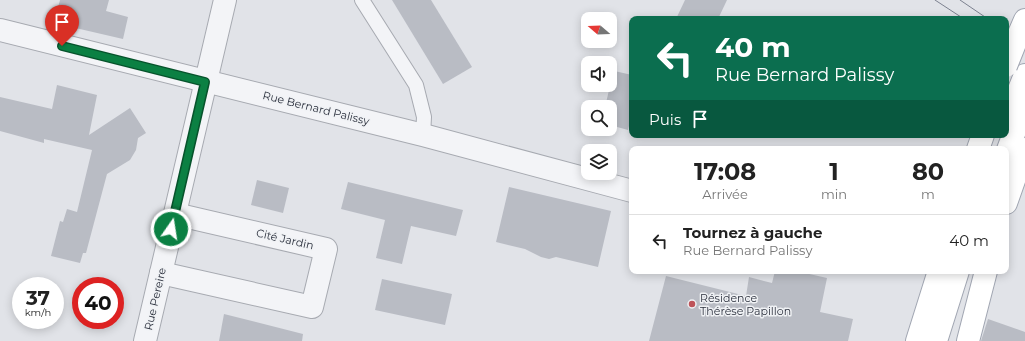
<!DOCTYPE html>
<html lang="fr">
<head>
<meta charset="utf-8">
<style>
  :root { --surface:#fff; --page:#f6f6f6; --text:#222; --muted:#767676; --line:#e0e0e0 }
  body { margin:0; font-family:Montserrat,sans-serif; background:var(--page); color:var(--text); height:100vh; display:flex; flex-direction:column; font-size:15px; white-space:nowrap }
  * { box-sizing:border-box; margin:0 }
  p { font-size:13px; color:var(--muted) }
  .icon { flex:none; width:22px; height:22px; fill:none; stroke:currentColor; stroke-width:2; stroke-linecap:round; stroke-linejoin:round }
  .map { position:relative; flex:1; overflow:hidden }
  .drawer { position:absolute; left:629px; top:146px; width:380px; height:128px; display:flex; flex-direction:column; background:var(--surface); border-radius:8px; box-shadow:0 2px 10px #0003 }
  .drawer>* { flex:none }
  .top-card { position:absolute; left:629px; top:16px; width:380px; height:122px; border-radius:8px; box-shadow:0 2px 10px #0003; background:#0b6e4f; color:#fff; overflow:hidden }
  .needle { width:26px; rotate:289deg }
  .buttons { position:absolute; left:581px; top:12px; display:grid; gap:8px }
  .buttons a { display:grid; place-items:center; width:36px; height:36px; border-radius:8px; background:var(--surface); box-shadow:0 2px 10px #0003; font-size:20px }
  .speed { position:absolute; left:12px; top:277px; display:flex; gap:8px; font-size:20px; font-weight:700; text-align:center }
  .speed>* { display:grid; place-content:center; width:52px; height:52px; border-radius:50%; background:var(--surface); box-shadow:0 2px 10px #0003; line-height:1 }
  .speed small { font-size:10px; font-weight:400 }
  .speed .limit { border:6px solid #d22; background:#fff; color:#111 }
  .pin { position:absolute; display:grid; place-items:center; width:34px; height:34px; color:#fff; margin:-41px -17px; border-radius:50% 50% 50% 0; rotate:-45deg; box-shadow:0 0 4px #0007 }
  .pin .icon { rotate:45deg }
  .me { position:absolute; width:44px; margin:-22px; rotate:13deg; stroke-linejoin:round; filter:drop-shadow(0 0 3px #0008) }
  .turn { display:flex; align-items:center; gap:14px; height:84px; padding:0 20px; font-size:18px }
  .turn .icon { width:52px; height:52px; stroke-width:2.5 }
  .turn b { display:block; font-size:28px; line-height:34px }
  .then { display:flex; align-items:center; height:38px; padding:0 20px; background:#0003; gap:8px; font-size:15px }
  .eta { display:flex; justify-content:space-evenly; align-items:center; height:68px; text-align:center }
  .eta b { font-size:24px; font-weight:700; line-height:28px }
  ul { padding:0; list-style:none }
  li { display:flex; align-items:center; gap:12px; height:52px; padding:0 20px; border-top:1px solid var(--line) }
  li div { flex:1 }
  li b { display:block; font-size:15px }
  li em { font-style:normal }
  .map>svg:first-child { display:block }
  .building { fill:#b9bcc4 }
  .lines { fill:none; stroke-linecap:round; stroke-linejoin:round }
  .service-casing { stroke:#a7aab1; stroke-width:16 }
  .minor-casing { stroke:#a7aab1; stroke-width:24 }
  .tertiary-casing { stroke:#a7aab1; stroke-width:24 }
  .primary-casing { stroke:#a1a6b2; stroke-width:24 }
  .service { stroke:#f3f4f7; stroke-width:14 }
  .minor { stroke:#f3f4f7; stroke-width:22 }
  .tertiary { stroke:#f3f4f7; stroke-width:22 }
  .primary { stroke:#fff; stroke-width:22 }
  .tram { stroke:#7c818f; stroke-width:1 }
  .primary-bridge-casing { stroke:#a1a6b2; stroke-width:24; stroke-linecap:butt }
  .primary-bridge { stroke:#fff; stroke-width:22 }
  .route-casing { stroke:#07532c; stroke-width:10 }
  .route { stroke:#0b8043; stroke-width:7 }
  .poi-dot { fill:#be545a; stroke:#f0f2f5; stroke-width:1.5 }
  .labels { text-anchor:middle; stroke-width:3; stroke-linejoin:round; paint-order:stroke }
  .street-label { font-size:11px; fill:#2b303d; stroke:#f0f2f5 }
  .poi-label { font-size:11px; fill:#2b303d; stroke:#f0f2f5; text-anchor:start }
</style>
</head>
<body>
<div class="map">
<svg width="1025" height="341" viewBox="0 0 1025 341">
  <rect width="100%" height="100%" fill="#e1e3e8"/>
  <g class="building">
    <path d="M60 0H109L106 11 128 17 123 39 54 23Z"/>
    <path d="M392 0H431L472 67 443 84Z"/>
    <path d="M685 0H727L718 19H676Z"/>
    <path d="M610 70 632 75V113L628 130 610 125V107H605L610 86Z"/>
    <path d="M57 85 97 95 89 135 130 108 146 133 138 138 136 150 130 160 107 174 86 253H83L80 263 51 256 60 221 63 222 67 209 77 212 92 150 44 139V143L0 131V97L52 109Z"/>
    <path d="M257 180 289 188 283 213 251 205Z"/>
    <path d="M348 182 463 210 456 236 411 226 402 264 376 258 385 220 341 209Z"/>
    <path d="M509 187 611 211 598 267 556 257 549 259 541 257 525 249 496 242Z"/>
    <path d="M775 271H796L827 278 820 312 853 319 848 341H649L666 276 746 296 749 277 772 283Z"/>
    <path d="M382 279 452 294 445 325 375 310Z"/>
    <path d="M224 314 303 334 302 341H219Z"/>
    <path d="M988 319 1025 332V341H981Z"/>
  </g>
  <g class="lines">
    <defs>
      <path id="service" d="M362 0 416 85 424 117 423 135"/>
      <g id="minor">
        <path d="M0 30 423 135 632 191"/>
        <path d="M161 273 312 307 326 249 175 214"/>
      </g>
      <path id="tertiary" d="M145 341 225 0"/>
      <g id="primary">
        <path d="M1018 36 1025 20"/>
        <path d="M1008 117 1025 75"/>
        <path d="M978 149 983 135"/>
        <path d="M1006 155 1025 104"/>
        <path d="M1006 203 1025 149"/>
        <path d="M917 341 939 271"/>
        <path d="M936 341 958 271"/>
        <path d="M968 341 986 271"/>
      </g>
    </defs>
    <use href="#service" class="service-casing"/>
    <use href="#minor" class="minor-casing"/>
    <use href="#tertiary" class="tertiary-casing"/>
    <use href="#primary" class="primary-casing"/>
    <use href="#service" class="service"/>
    <use href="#minor" class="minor"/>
    <use href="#tertiary" class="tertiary"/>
    <use href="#primary" class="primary"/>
    <g class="tram">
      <path d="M935 0 964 19"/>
      <path d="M960 0 988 19"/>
    </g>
    <defs>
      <path id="primary-bridge" d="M1006 66 1018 36"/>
    </defs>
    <use href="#primary-bridge" class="primary-bridge-casing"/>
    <use href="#primary-bridge" class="primary-bridge"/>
  </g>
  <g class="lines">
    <defs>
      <path id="route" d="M62 46 205 82 171 229"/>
    </defs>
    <use href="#route" class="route-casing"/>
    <use href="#route" class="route"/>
  </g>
  <circle class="poi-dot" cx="692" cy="304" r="4"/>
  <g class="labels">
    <g class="street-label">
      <text transform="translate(316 108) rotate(14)" y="4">Rue Bernard Palissy</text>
      <text transform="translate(285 239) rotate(13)" y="4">Cité Jardin</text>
      <text transform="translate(155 299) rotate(-77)" y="4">Rue Pereire</text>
    </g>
    <g class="poi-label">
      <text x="700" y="302">Résidence<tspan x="700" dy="13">Thérèse Papillon</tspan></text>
    </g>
  </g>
</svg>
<div class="buttons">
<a><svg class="needle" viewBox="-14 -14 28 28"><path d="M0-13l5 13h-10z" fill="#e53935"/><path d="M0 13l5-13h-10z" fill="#767676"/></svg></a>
<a><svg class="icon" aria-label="sound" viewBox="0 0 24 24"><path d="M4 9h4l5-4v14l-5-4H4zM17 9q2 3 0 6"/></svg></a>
<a><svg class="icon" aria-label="search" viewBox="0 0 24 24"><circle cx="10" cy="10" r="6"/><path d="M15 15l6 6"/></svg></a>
<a><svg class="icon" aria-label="layers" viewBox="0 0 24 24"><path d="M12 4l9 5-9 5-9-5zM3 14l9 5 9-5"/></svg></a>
</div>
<div class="speed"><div>37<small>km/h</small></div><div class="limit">40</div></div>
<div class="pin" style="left:62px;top:46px;background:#d93025"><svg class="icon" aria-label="arrive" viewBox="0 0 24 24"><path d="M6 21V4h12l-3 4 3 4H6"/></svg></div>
<svg class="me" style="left:171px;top:229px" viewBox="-20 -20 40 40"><circle r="17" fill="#0b8043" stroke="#fff" stroke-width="3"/><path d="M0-11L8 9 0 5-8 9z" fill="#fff"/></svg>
<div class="top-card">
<div class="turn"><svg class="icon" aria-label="left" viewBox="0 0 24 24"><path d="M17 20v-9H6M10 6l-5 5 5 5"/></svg><div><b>40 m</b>Rue Bernard Palissy</div></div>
<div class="then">Puis<svg class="icon" aria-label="arrive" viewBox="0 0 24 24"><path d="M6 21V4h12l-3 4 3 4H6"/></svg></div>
</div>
<section class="drawer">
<div class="eta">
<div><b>17:08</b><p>Arrivée</p></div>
<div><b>1</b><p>min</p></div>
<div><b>80</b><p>m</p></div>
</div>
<ul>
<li><svg class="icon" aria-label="left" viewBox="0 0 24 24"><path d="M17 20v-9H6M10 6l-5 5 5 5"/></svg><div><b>Tournez à gauche</b><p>Rue Bernard Palissy</p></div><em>40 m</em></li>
</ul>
</section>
</div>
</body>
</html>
